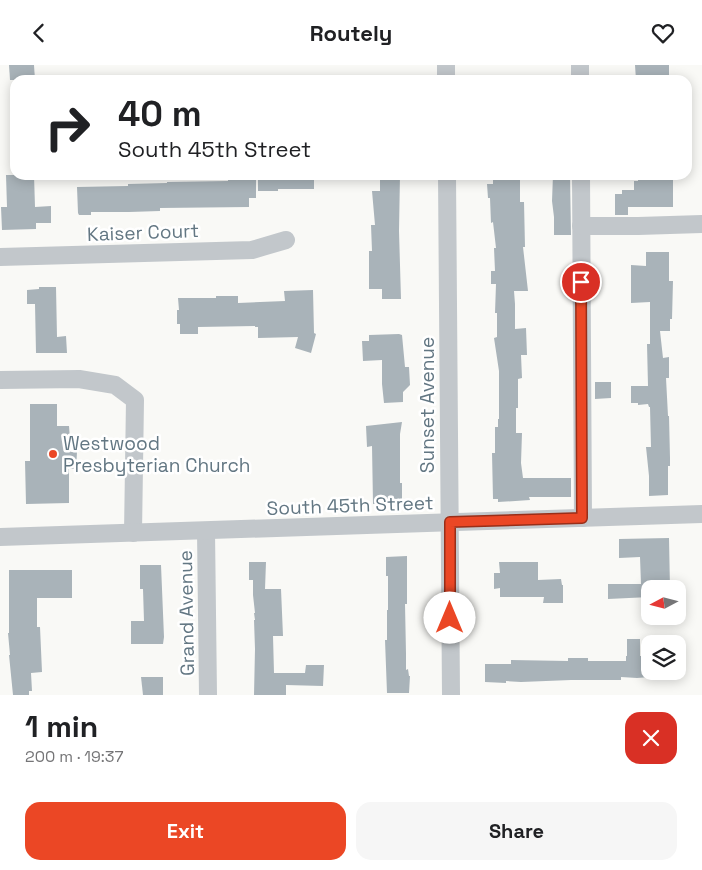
<!DOCTYPE html>
<html lang="en">
<head>
<meta charset="utf-8">
<style>
  :root { --surface:#fff; --page:#f6f6f6; --text:#202124; --muted:#757577; --accent:#eb4725 }
  body { margin:0; font-family:"Space Grotesk",sans-serif; background:var(--page); color:var(--text); height:100vh; display:flex; flex-direction:column; font-size:19px; white-space:nowrap }
  * { box-sizing:border-box; margin:0 }
  p { font-size:16px; color:var(--muted) }
  .icon { flex:none; width:28px; height:28px; fill:none; stroke:currentColor; stroke-width:2; stroke-linecap:round; stroke-linejoin:round }
  .map { position:relative; height:630px; overflow:hidden }
  .sheet { display:flex; flex-direction:column; background:var(--surface); flex:1 }
  .sheet>* { flex:none }
  .hud { position:absolute; left:10px; top:10px; width:682px; height:105px; border-radius:15px; box-shadow:0 2px 12px #0003; background:#fff; color:var(--text); overflow:hidden }
  .needle { width:32px; rotate:263deg }
  .tools { position:absolute; left:641px; top:515px; display:grid; gap:10px }
  .tools a { display:grid; place-items:center; width:45px; height:45px; border-radius:10px; background:var(--surface); box-shadow:0 2px 12px #0003; font-size:25px }
  .pin { position:absolute; display:grid; place-items:center; width:42px; height:42px; color:#fff; margin:-21px; border:2px solid #fff; border-radius:50%; box-shadow:0 1px 5px #0007 }
  .me { position:absolute; width:55px; margin:-28px; rotate:0deg; stroke-linejoin:round; filter:drop-shadow(0 0 4px #0008) }
  .turn { display:flex; align-items:center; gap:18px; height:105px; padding:0 25px; font-size:22px }
  .turn .icon { width:65px; height:65px; stroke-width:2.5 }
  .turn b { display:block; font-size:35px; line-height:42px }
  .round { display:grid; place-items:center; flex:none; width:52px; height:52px; border-radius:15px; background:var(--page) }
  .summary { display:flex; align-items:center; justify-content:space-between; height:85px; padding:0 25px }
  h1 { font-size:30px; font-weight:700; line-height:38px }
  .primary-button { display:flex; gap:10px; margin-top:auto; padding:10px 25px }
  .primary-button a { flex:1; height:58px; border-radius:15px; background:var(--accent); color:#fff; font-size:20px; font-weight:700; line-height:58px; text-align:center }
  .primary-button a+a { background:var(--page); color:var(--text) }
  header { display:flex; justify-content:space-between; align-items:center; height:65px; padding:0 25px; background:var(--surface); font-size:22px; font-weight:700 }
  .map>svg:first-child { display:block }
  .building { fill:#a9b3b9 }
  .lines { fill:none; stroke-linecap:round; stroke-linejoin:round }
  .minor { stroke:#c2c7cb; stroke-width:18 }
  .route-casing { stroke:#992e18; stroke-width:12 }
  .route { stroke:#eb4725; stroke-width:9 }
  .poi-dot { fill:#eb4725; stroke:#fff; stroke-width:2 }
  .labels { text-anchor:middle; stroke-width:5; stroke-linejoin:round; paint-order:stroke }
  .street-label { font-size:19px; fill:#637783; stroke:#fff }
  .poi-label { font-size:19px; fill:#637783; stroke:#fff; text-anchor:start }
</style>
</head>
<body>
<header><svg class="icon" aria-label="back" viewBox="0 0 24 24"><path d="M15 5l-7 7 7 7"/></svg>Routely<svg class="icon" aria-label="heart" viewBox="0 0 24 24"><path d="M12 20l-8-8c-3-5 5-10 8-4 3-6 11-1 8 4z"/></svg></header>
<div class="map">
<svg width="702" height="630" viewBox="0 0 702 630">
  <rect width="100%" height="100%" fill="#f9f9f6"/>
  <g class="building">
    <path d="M9 0H34L35 15H10Z"/>
    <path d="M635 0H669V13H650V15H636Z"/>
    <path d="M6 110H34L35 142 51 141V158H36V164L2 165 1 142H7Z"/>
    <path d="M258 110H314V124H278V126H258Z"/>
    <path d="M380 110H400L399 166 401 234H382V224H369V186H372L371 160H375L372 126H380Z"/>
    <path d="M493 110H520V137H524L525 182H523L528 226H514L515 239V264L526 263 527 290H521L522 313 518 314V343H516V368H522L521 398 523 413H571V432H529L530 435 498 437V434H493L492 388H495V362H498V354H499V306L494 273 497 272V248H495L496 219H491V206H495L494 183H496L493 157 491 158 490 133H488L487 119H493Z"/>
    <path d="M553 110H570L571 170H554V152L552 136Z"/>
    <path d="M638 110H673V142H628V150H615V129H622V125H634V116H638Z"/>
    <path d="M228 115H256V133H249V142L160 143V146L129 147H91V150H79L78 148 77 122 128 121V119L167 118V117L228 116Z"/>
    <path d="M646 187H669V216H673L672 254H670V266H660L663 293 669 292V313H666L668 351H669L670 393V401H668V430L649 431V411L646 382H651L650 342H649L648 339 638 340V338H631V321H648L647 279H650V237L631 238V200L646 201Z"/>
    <path d="M39 222H56L57 272 66 271 67 288H36L35 239H27V225L39 224Z"/>
    <path d="M313 225 314 268 316 269 311 288 295 283 298 272 258 273V262H255V261L198 262V269H180V259H177V245H179L178 233H216V231H238V238L285 236 284 226Z"/>
    <path d="M399 269 402 270 405 302H409L410 320 403 327V337L384 338 382 319V295L363 296 362 276H369V270Z"/>
    <path d="M595 317H611V333L595 334Z"/>
    <path d="M30 339H57V361H69L71 387H77L76 404H69V438L26 439 25 396H30Z"/>
    <path d="M402 357 400 369V418H402V438L373 439 372 381 367 382 366 361Z"/>
    <path d="M669 473 670 524H650V532L608 534V519H641L640 492 619 493V474Z"/>
    <path d="M407 491V539H405L406 589V605L408 604 409 611H410L409 628H387L385 575H387V545H388V511H386V492Z"/>
    <path d="M249 497H266L265 524H281L283 571H273L274 608H305L306 600H324L323 621 286 620V630H254L255 584 254 555H255L254 548H255L253 530V515H249Z"/>
    <path d="M499 497H538V515L561 514 562 520H563V538H543L544 532H500V523L494 524V508H500Z"/>
    <path d="M140 500H161L164 572 163 579H131V556H144L143 524H140Z"/>
    <path d="M9 505H72V533H37V562H40L42 607 31 608 32 626H29V630H13L9 590H10L8 568H9Z"/>
    <path d="M627 574H640V591H647V598H650V612L637 613 621 612V615H571L521 617 506 616V618L485 617V599H511V595L568 596V593H588V596H626V591H627Z"/>
    <path d="M141 612H163V630H143Z"/>
  </g>
  <g class="lines">
    <g class="minor">
      <path d="M580 0V15"/>
      <path d="M446 15V0"/>
      <path d="M447 110 451 630"/>
      <path d="M581 110 583 453"/>
      <path d="M581 161H638L702 159"/>
      <path d="M0 192 252 185 286 175"/>
      <path d="M0 315 79 314 115 320 135 335 133 468"/>
      <path d="M206 466 208 630"/>
      <path d="M0 472 702 449"/>
    </g>
  </g>
  <g class="lines">
    <defs>
      <path id="route" d="M450 553V457L582 453 581 217"/>
    </defs>
    <use href="#route" class="route-casing"/>
    <use href="#route" class="route"/>
  </g>
  <circle class="poi-dot" cx="53" cy="389" r="5"/>
  <g class="labels">
    <g class="street-label">
      <text transform="translate(143 167) rotate(-2)" y="7">Kaiser Court</text>
      <text transform="translate(427 340) rotate(-90)" y="7">Sunset Avenue</text>
      <text transform="translate(350 440) rotate(-2)" y="7">South 45th Street</text>
      <text transform="translate(186 548) rotate(-91)" y="7">Grand Avenue</text>
    </g>
    <g class="poi-label">
      <text x="63" y="385">Westwood<tspan x="63" dy="22">Presbyterian Church</tspan></text>
    </g>
  </g>
</svg>
<div class="tools">
<a><svg class="needle" viewBox="-14 -14 28 28"><path d="M0-13l5 13h-10z" fill="#e53935"/><path d="M0 13l5-13h-10z" fill="#757577"/></svg></a>
<a><svg class="icon" aria-label="layers" viewBox="0 0 24 24"><path d="M12 4l9 5-9 5-9-5zM3 14l9 5 9-5"/></svg></a>
</div>
<div class="pin" style="left:581px;top:217px;background:#d93025"><svg class="icon" aria-label="arrive" viewBox="0 0 24 24"><path d="M6 21V4h12l-3 4 3 4H6"/></svg></div>
<svg class="me" style="left:450px;top:553px" viewBox="-20 -20 40 40"><circle r="19" fill="#fff"/><path d="M0-13L10 11 0 6-10 11z" fill="#eb4725"/></svg>
<div class="hud">
<div class="turn"><svg class="icon" aria-label="right" viewBox="0 0 24 24"><path d="M7 20v-9h11M14 6l5 5-5 5"/></svg><div><b>40 m</b>South 45th Street</div></div>
</div>
</div>
<section class="sheet">
<div class="summary"><div><h1>1 min</h1><p>200 m · 19:37</p></div><a class="round" style="background:#d93025;color:#fff"><svg class="icon" aria-label="close" viewBox="0 0 24 24"><path d="M6 6l12 12M18 6L6 18"/></svg></a></div>
<div class="primary-button"><a>Exit</a><a>Share</a></div>
</section>
</body>
</html>
